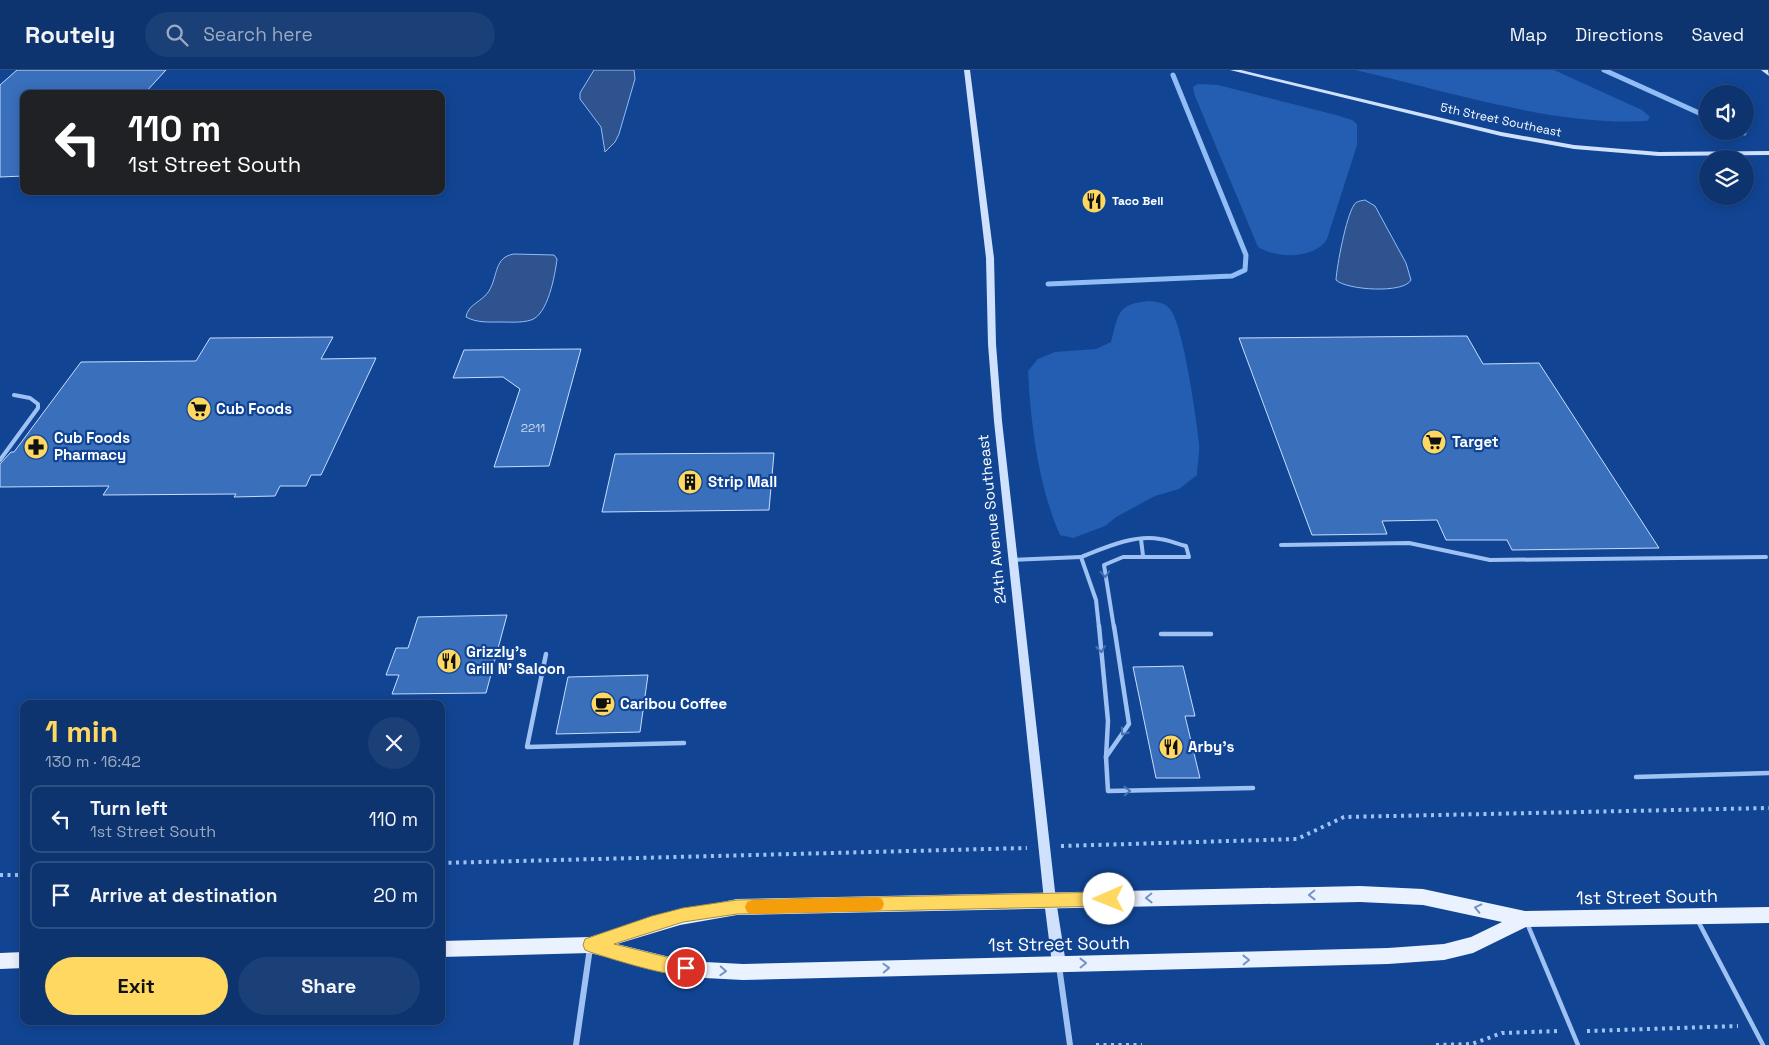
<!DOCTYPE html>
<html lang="en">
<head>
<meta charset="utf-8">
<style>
  :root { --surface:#0d346f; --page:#1b3f77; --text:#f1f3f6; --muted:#9aaac3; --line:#2d4f82; --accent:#ffd861 }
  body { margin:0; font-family:"Space Grotesk",sans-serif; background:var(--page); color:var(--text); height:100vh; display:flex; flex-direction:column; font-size:19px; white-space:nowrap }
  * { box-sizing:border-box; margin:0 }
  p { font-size:16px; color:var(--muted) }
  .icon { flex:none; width:28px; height:28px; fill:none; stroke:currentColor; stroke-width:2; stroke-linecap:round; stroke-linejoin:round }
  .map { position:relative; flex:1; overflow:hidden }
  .details { position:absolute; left:20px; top:630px; width:425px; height:325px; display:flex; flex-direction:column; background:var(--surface); border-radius:10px; box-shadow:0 2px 12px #0003,0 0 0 1px var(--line) }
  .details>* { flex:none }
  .top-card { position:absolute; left:20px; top:20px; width:425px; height:105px; border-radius:10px; box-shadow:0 2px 12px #0003,0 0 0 1px var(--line); background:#202124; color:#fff; overflow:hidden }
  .controls { position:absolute; left:1699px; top:15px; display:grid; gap:10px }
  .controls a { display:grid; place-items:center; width:55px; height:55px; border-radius:50%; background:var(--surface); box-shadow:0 2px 12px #0003,0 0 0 1px var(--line); font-size:25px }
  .pin { position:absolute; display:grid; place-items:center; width:42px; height:42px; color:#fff; margin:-21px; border:2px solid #fff; border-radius:50%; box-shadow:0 1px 5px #0007 }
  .me { position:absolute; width:55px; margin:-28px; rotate:269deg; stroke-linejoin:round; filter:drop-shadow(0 0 4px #0008) }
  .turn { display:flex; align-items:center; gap:18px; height:105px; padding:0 25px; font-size:22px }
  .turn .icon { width:65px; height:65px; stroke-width:2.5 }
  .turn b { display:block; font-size:35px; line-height:42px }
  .round { display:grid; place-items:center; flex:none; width:52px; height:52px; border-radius:26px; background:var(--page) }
  .head { display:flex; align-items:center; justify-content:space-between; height:85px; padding:0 25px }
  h1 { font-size:30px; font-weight:800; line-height:38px; color:var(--accent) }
  .button { display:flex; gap:10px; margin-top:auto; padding:10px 25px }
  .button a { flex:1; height:58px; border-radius:30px; background:var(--accent); color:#111; font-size:20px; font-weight:800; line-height:58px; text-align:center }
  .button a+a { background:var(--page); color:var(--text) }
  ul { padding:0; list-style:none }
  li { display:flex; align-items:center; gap:15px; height:68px; margin:0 10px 8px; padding:0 15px; border:2px solid var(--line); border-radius:10px }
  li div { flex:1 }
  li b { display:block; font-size:19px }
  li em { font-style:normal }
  header { display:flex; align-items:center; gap:30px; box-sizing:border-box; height:70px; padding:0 25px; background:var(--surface); border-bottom:1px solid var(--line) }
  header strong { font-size:24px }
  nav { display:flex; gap:28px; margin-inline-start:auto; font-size:18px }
  .search { width:350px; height:45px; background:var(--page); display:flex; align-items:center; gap:12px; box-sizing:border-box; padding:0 18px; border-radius:28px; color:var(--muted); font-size:19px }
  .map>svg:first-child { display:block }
  .green { fill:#235eb3 }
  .water { fill:#2e538e; stroke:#91bcf6 }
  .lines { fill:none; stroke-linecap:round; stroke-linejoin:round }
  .stream { stroke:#91bcf6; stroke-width:5 }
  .building { fill:#3a6fbc; stroke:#c7ddfd }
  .path { stroke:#9fc2f3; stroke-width:4; stroke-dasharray:3 4.5; stroke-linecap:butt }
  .lane-far1 { stroke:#9fc2f3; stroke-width:4 }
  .lane { stroke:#9fc2f3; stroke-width:4.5 }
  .street { stroke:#9fc2f3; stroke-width:6 }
  .secondary { fill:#cfe1fd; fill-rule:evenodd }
  .primary { fill:#ebf2ff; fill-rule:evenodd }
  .oneway { stroke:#4371b5 }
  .oneway2 { stroke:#7393c4 }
  .route { fill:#ffd861; stroke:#a68c3f }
  .slow { fill:#f59e0b }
  .labels { text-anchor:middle; stroke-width:4.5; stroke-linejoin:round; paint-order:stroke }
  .far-street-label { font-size:12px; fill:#fff; stroke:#114594 }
  .far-poi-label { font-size:12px; font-weight:bold; fill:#fff; stroke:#114594; text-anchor:start }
  .number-label { font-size:12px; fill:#cedbee }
  .poi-label { font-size:15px; font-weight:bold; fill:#fff; stroke:#114594; text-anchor:start }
  .street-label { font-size:15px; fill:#fff; stroke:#114594 }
  .near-street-label { font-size:18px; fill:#fff; stroke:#114594 }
</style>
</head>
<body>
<header>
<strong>Routely</strong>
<div class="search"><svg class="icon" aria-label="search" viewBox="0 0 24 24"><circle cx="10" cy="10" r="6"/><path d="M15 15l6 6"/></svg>Search here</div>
<nav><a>Map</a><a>Directions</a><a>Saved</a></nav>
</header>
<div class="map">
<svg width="1769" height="975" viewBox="0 0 1769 975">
  <rect width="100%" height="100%" fill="#114594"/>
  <g class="green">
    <path d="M1355 0H1554L1642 40 1650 47 1647 51C1552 56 1448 21 1355 0Z"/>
    <path d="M1198 14 1218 15 1336 45 1352 50 1357 54V75L1327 169C1315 189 1277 189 1258 177L1195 26 1193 17Z"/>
    <path d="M1149 231C1157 232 1164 232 1170 239 1183 254 1197 351 1199 374 1200 384 1197 395 1197 405L1179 419 1155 426 1116 447 1105 456 1073 468 1060 465C1038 415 1031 356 1028 301L1038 289 1055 282 1096 279 1111 272C1119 244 1116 234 1149 231Z"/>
  </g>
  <g class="water">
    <path d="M594 0H634L635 9 619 64 615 72 605 82 601 57 580 29V23Z"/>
    <path d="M1365 130 1375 136 1406 193 1411 210C1404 224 1346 220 1336 210 1337 195 1346 147 1354 135 1356 131 1361 131 1365 130Z"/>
    <path d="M514 184 554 185 557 189C555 205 548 245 531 250 522 253 510 252 500 252 489 252 477 253 466 247 468 234 482 232 489 221 498 206 494 187 514 184Z"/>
  </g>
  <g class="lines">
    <g class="stream">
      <path d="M1604 0 1708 47"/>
      <path d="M1739 61 1744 63"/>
      <path d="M1048 214 1232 206 1245 200 1246 185 1173 5"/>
    </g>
  </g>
  <g class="building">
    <path d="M17 0H166L144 24H24V106L0 107V15Z"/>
    <path d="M1467 266 1483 294 1539 293 1659 478 1512 480 1507 470H1446L1437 450 1382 451 1387 464 1312 465 1239 268Z"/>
    <path d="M333 267 321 289 376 288 321 405H311L306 416H280L275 426 234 427 236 424 103 425 109 416 0 417V394L11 382H14L81 292 196 291 210 268Z"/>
    <path d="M581 279 549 396 494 397 520 319 503 307 453 308 464 280Z"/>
    <path d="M774 383 769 440 602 442 615 384Z"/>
    <path d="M507 545 486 623 392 624 399 605H386L396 578H408L418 547Z"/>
    <path d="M1183 596 1195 646H1185L1200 708H1156L1133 597Z"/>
    <path d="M648 605 640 662 556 664 568 607Z"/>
  </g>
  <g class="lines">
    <g class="path">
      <path d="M1061 776 1297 769 1344 747 1769 738"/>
      <path d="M441 793 1027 778"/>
      <path d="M0 805H24"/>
      <path d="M1587 961 1738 956"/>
      <path d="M1096 975H1142"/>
      <path d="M1436 975 1472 974 1502 963 1558 961"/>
    </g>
    <g class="lane-far1">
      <path d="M0 390 38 338V334L30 328 14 325"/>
      <path d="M1141 469 1143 486"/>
      <path d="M1281 475 1409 473 1490 490 1766 487"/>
      <path d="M1013 490 1081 487"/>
      <path d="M1099 558 1096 530 1081 487C1104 478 1134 464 1160 469 1169 470 1177 474 1186 476L1189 487H1123L1104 495 1114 558"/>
    </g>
    <g class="lane">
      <path d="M1099 556 1108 651 1106 687"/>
      <path d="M1161 564H1211"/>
      <path d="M546 584 527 677 684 673"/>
      <path d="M1106 687 1108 721 1253 718"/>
      <path d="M1106 687 1129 654 1114 556"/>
      <path d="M1636 707 1769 703"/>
      <path d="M1698 851 1763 975"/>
      <path d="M1527 853 1578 975"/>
    </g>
    <g class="street">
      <path d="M1059 896 1070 975"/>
      <path d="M576 975 590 878"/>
    </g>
    <g class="secondary">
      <path d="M964 0H970L994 188 996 274 1002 351 1056 830 1066 894 1064 899 1059 901 1054 899 1052 894 1044 830 994 351 988 274 986 188Z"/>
      <path d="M1230 0H1241L1501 62 1574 75 1659 82 1769 81V85L1659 86 1574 79 1501 66Z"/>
      <path d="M1761 0H1768L1769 6Z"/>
    </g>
    <g class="primary">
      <path d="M1360 816 1423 819 1525 841 1769 837V853L1526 857 1473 883 1444 890 1388 894 743 910 686 907 590 883 441 887V871L590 867 662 844 737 829ZM1360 832 1423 835 1502 852 1471 867 1444 874 1388 878 743 894 686 891 617 874 680 855 737 845Z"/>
      <path d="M24 882V898L0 899V883Z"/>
    </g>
  </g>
  <defs><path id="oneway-chevron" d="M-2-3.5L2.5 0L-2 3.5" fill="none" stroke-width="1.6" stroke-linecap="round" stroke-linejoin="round" transform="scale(1.25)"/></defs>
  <g class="oneway">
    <use href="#oneway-chevron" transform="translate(1105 504) rotate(87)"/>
    <use href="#oneway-chevron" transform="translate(1101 579) rotate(84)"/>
    <use href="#oneway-chevron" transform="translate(1124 662) rotate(125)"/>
    <use href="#oneway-chevron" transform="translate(1127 721) rotate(-1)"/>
  </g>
  <g class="oneway2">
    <use href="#oneway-chevron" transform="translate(1312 825) rotate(179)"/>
    <use href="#oneway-chevron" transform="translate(1149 828) rotate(179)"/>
    <use href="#oneway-chevron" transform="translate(1478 838) rotate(-167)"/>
    <use href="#oneway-chevron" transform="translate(1246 890) rotate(-1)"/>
    <use href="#oneway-chevron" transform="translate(1083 893) rotate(-1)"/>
    <use href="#oneway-chevron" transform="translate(886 898) rotate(-2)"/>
    <use href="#oneway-chevron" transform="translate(723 901) rotate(3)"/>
  </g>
  <path class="route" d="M1109 822 1114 824 1116 829 1114 834 1109 836 737 844 683 852 614 874 691 893 693 898 691 904C676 910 609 888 590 882L585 880 583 875 585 869 652 846 683 838 737 830Z"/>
  <path class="slow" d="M877 827 882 829 884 834 882 839 877 841 752 844 747 842 745 837 747 832 752 830Z"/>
  <defs>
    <symbol id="restaurant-disc" viewBox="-11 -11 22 22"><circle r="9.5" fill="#ffd861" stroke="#114594"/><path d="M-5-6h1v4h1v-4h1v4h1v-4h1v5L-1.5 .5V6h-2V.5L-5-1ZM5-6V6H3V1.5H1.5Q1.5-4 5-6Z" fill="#111"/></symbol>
    <symbol id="supermarket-disc" viewBox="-11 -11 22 22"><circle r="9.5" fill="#ffd861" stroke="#114594"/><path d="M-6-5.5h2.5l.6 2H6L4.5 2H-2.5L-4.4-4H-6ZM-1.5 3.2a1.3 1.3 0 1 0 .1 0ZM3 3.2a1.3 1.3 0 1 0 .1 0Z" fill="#111"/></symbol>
    <symbol id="pharmacy-disc" viewBox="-11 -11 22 22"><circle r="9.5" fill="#ffd861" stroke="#114594"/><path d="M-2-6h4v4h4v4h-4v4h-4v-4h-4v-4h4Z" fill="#111"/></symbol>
    <symbol id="building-disc" viewBox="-11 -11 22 22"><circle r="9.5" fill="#ffd861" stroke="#114594"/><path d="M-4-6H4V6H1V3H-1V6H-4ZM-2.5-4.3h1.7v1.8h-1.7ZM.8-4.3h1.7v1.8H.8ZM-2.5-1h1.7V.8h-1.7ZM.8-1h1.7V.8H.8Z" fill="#111"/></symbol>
    <symbol id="cafe-disc" viewBox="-11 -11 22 22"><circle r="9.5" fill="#ffd861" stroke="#114594"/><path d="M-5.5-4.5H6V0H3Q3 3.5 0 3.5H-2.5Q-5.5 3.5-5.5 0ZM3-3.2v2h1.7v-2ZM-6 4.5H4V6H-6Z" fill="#111"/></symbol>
  </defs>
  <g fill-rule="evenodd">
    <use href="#restaurant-disc" x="1080" y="117" width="28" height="28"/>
    <use href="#supermarket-disc" x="185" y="325" width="28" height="28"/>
    <use href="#supermarket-disc" x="1420" y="358" width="28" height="28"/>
    <use href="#pharmacy-disc" x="22" y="363" width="28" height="28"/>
    <use href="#building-disc" x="676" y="398" width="28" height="28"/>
    <use href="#restaurant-disc" x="435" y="577" width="28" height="28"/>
    <use href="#cafe-disc" x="589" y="620" width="28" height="28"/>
    <use href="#restaurant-disc" x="1157" y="663" width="28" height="28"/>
  </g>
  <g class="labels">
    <g class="far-street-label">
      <text transform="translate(1501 50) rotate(12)" y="4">5th Street Southeast</text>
    </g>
    <g class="far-poi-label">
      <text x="1112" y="135">Taco Bell</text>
    </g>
    <g class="number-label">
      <text x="533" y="362">2211</text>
    </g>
    <g class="poi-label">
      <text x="216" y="344">Cub Foods</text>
      <text x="54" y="373">Cub Foods<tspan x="54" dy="17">Pharmacy</tspan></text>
      <text x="1452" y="377">Target</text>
      <text x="708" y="417">Strip Mall</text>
      <text x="466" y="587">Grizzly's<tspan x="466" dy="17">Grill N' Saloon</tspan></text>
      <text x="620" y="639">Caribou Coffee</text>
      <text x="1188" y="682">Arby's</text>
    </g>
    <g class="street-label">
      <text transform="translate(992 449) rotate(-96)" y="5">24th Avenue Southeast</text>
    </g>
    <g class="near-street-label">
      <text transform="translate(1647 827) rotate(-1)" y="6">1st Street South</text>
      <text transform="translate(1059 874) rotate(-1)" y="6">1st Street South</text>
    </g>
  </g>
</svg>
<div class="controls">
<a><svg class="icon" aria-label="sound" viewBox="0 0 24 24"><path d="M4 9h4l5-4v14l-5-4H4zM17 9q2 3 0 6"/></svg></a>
<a><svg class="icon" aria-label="layers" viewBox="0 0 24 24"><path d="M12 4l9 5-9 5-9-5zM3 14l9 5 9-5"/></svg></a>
</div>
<div class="pin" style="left:686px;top:898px;background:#d93025"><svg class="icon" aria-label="arrive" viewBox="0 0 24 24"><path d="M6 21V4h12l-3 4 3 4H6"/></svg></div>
<svg class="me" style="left:1109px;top:829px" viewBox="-20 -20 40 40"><circle r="19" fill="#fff"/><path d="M0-13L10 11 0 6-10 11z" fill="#ffd861"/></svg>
<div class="top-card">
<div class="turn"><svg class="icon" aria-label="left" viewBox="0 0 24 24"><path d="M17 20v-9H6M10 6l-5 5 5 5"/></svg><div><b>110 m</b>1st Street South</div></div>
</div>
<section class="details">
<div class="head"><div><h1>1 min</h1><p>130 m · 16:42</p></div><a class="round"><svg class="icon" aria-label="close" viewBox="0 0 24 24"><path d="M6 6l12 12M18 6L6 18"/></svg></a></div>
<ul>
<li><svg class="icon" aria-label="left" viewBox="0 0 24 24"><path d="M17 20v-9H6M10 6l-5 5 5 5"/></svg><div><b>Turn left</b><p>1st Street South</p></div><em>110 m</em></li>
<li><svg class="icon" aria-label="arrive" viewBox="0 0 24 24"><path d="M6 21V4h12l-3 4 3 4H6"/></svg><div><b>Arrive at destination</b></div><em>20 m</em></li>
</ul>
<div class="button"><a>Exit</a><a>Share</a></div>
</section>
</div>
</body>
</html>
